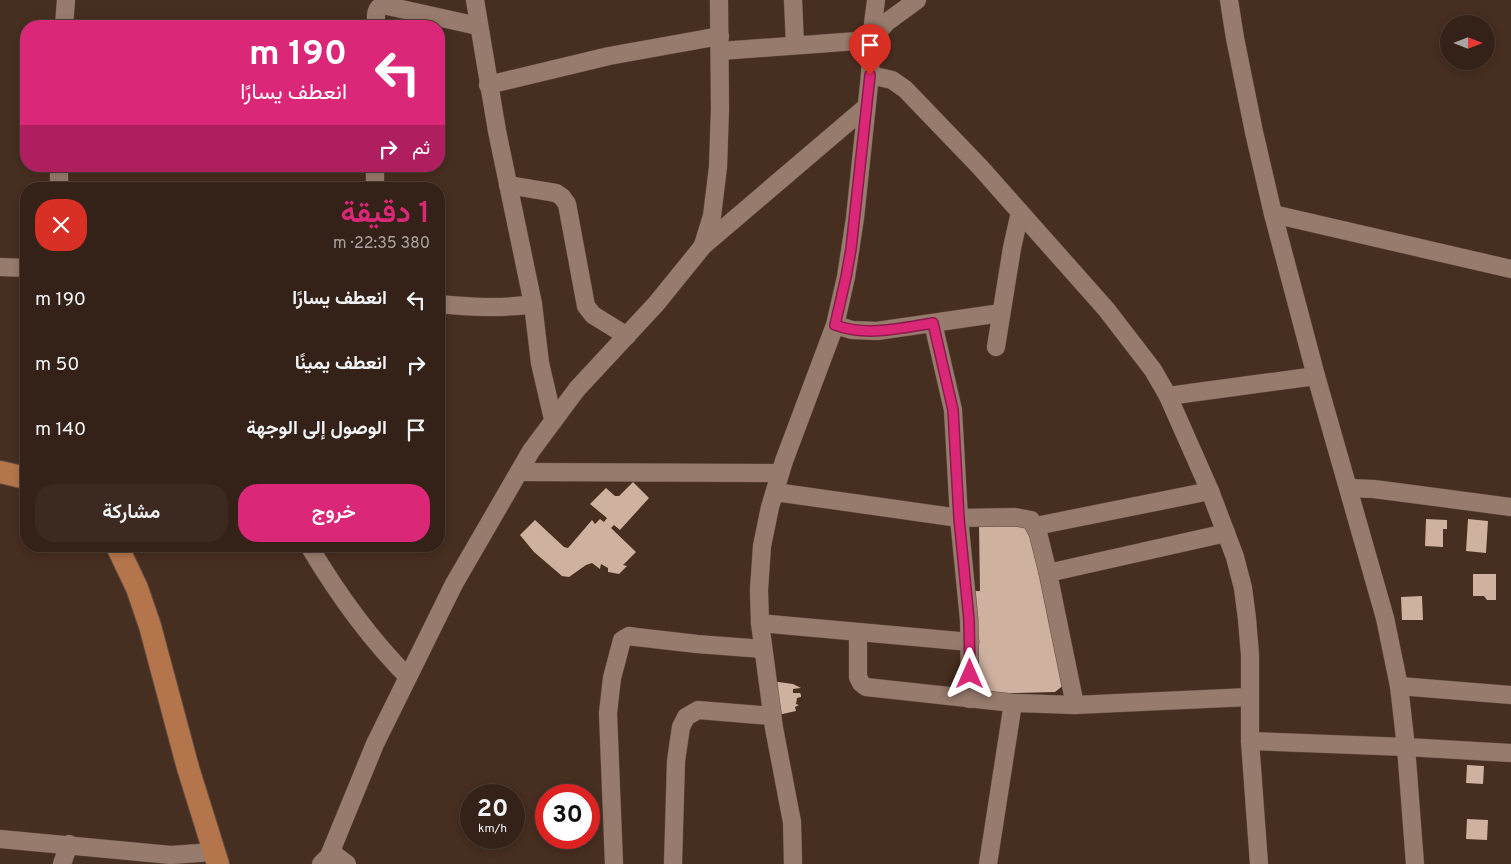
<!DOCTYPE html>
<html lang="ar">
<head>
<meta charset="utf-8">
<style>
  :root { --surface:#342218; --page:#3c2a21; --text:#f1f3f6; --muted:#a9a4a2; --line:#4e3f37; --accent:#db2777 }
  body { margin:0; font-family:Overpass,Vazirmatn,sans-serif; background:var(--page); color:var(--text); direction:rtl; height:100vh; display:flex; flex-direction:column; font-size:19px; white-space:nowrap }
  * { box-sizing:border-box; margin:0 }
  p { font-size:16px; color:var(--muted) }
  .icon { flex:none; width:28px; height:28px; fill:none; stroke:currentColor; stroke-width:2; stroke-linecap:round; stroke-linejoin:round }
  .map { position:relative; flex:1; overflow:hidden; direction:ltr }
  .sheet { position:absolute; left:20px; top:182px; width:425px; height:370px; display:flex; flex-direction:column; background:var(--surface); border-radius:20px; box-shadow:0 2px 8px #0003,0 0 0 1px var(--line); direction:rtl }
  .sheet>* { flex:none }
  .banner { position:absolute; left:20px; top:20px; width:425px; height:152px; border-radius:20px; box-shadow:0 2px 8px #0003,0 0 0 1px var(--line); direction:rtl; background:#db2777; color:#fff; overflow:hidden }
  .needle { width:32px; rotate:90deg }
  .tools { position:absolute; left:1440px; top:15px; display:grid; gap:10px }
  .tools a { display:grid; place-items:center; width:55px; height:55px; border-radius:50%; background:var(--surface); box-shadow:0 2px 8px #0003,0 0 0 1px var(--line); font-size:25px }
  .speed { position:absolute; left:460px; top:784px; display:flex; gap:10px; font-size:25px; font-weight:700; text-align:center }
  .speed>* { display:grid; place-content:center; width:65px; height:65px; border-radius:50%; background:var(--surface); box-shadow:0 2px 8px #0003,0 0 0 1px var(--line); line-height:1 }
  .speed small { font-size:12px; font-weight:400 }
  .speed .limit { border:8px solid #d22; background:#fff; color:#111 }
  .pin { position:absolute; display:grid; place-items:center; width:42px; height:42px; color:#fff; margin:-51px -21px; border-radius:50% 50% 50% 0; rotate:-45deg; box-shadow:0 0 5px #0007 }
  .pin .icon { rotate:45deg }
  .me { position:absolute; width:55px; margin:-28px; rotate:0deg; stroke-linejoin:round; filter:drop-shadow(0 0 4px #0008) }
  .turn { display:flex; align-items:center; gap:18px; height:105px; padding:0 15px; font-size:22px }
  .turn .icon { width:65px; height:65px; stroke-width:2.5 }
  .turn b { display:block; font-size:35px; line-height:42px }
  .then { display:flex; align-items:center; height:48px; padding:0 15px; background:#0003; gap:10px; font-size:19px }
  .round { display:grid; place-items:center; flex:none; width:52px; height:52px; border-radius:20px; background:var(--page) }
  .summary { display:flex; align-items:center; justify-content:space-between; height:85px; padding:0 15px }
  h1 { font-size:30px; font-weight:600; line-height:38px; color:var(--accent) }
  .cta { display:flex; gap:10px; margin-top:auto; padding:10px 15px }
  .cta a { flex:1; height:58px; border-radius:20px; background:var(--accent); color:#fff; font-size:20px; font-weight:600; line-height:58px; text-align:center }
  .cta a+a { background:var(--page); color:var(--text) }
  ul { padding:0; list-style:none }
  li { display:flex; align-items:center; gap:15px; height:65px; padding:0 15px }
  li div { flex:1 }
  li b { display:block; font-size:19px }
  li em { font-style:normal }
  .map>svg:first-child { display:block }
  .building { fill:#cfb1a0 }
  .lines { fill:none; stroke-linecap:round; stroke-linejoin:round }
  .minor-casing { stroke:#5f4c3f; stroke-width:19 }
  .major-casing { stroke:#5f4c3f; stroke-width:24 }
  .minor { stroke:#977b6c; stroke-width:18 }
  .major { stroke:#b4754d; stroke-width:22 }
  .route-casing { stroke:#8e194d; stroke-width:12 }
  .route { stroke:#db2777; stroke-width:9 }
</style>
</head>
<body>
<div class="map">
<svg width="1511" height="864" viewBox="0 0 1511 864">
  <rect width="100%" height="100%" fill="#462e20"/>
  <g class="building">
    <path d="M633 482 649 498 620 530 614 525 611 528 636 552 623 565 627 566 619 574 608 572V568L601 564 600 569 592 563 586 565 569 577 562 576 534 552 520 535 535 520 564 547 568 548 592 520 595 524 600 519 604 522 607 518 590 504 606 488 615 496H619Z"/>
    <path d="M1426 519 1447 520V529H1443V547L1425 546Z"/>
    <path d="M1468 519 1488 521 1486 553 1466 551Z"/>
    <path d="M979 525 1025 526 1029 528 1065 684 1055 692 985 694 976 685 975 591H980Z"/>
    <path d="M1473 574H1496V600H1487L1484 596H1473Z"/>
    <path d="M1422 596 1423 620H1402L1401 597Z"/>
    <path d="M771 681 793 684 801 688 793 689V693H800L801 695V697L797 698 796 704 799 705 795 707 796 711 778 715Z"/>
    <path d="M1467 765 1484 766 1483 784 1466 783Z"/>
    <path d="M1467 819 1488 820 1487 840 1466 839Z"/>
  </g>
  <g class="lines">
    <defs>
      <g id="minor">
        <path d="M475 0 497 131 533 304 540 363 553 419"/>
        <path d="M793 0 795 45"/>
        <path d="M1229 0 1235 38 1254 132 1273 214 1316 376 1385 618 1399 686 1406 747 1415 864"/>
        <path d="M64 26 66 0"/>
        <path d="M376 26C376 18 374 9 383 5L478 26"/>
        <path d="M720 51 871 40 887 22 917 0"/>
        <path d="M870 75 892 80 905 89 980 167 1106 309 1153 370 1168 396 1210 491 1235 557 1243 588 1247 619 1250 655V741L1259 864"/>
        <path d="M488 85 609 56 720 36"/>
        <path d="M59 166V189"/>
        <path d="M508 185 556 193 562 197 567 204 586 306 593 315 627 336"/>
        <path d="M375 189V166"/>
        <path d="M1273 214 1511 269"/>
        <path d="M703 245 712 216 718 167 720 109 719 0"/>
        <path d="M0 267 26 268"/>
        <path d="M439 304C471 307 501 309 533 304"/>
        <path d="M933 323 953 410 959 518 969 620 970 699"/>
        <path d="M835 325 852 330 877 331 1001 313"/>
        <path d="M996 347 1012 248 1020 212"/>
        <path d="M1168 396 1316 376"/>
        <path d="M519 472 780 473"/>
        <path d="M1348 488 1374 489 1511 507"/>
        <path d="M775 492 959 518 1015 517 1031 520 1038 533 1048 573 1075 705"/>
        <path d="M1036 526 1210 491"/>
        <path d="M309 546C337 593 369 638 408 677"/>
        <path d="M1048 573 1226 533"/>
        <path d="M760 623 970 642"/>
        <path d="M858 633V677L861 683 866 687 1013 703 1075 705 1249 697"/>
        <path d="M1399 686 1511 695"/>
        <path d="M1250 741 1406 747 1511 753"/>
        <path d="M0 839 171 855 213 852"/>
        <path d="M331 852 347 864"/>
        <path d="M62 864 69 844"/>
        <path d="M321 864 329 856 375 744 454 584 531 451 577 389 656 304 703 246 866 107"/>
        <path d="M614 864 608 713 612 678 622 640 629 636 636 637 697 644 763 649"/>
        <path d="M673 864 676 761 681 727 686 717 698 710 772 716"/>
        <path d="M793 864 792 822 774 728 760 623 759 590 762 546 770 507 784 461 835 325 846 277 855 218 870 75 871 40 876 0"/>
        <path d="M988 864 1013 703"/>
      </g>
      <g id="major">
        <path d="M0 472 26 478"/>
        <path d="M117 546 137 588 150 626 188 768 218 864"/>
      </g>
    </defs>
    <use href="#minor" class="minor-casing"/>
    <use href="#major" class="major-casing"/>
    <use href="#minor" class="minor"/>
    <use href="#major" class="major"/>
  </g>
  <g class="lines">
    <defs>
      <path id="route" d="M870 75 851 249 846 277 835 325C867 337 901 328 933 323L953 410 959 518 969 620 970 674"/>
    </defs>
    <use href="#route" class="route-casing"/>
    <use href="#route" class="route"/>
  </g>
</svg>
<div class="tools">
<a><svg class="needle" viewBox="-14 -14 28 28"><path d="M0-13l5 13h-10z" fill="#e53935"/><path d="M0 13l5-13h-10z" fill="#a9a4a2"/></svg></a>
</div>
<div class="speed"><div>20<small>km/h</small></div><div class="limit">30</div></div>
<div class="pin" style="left:870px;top:75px;background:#d93025"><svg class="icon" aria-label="arrive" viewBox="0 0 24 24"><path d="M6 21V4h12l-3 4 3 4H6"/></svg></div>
<svg class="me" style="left:970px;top:674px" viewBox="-20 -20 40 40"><path d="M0-17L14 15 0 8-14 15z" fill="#db2777" stroke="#fff" stroke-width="4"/></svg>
<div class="banner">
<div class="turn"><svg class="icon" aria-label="left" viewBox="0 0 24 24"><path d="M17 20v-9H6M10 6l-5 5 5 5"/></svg><div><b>190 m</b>انعطف يسارًا</div></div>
<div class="then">ثم<svg class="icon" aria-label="right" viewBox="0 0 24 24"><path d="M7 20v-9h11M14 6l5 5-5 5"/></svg></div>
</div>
<section class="sheet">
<div class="summary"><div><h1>1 دقيقة</h1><p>380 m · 22:35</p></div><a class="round" style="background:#d93025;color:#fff"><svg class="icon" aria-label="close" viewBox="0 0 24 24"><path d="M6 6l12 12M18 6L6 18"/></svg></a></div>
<ul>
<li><svg class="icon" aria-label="left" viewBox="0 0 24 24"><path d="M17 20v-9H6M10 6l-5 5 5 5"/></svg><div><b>انعطف يسارًا</b></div><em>190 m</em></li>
<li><svg class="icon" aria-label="right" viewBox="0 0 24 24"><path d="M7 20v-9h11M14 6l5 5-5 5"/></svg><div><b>انعطف يمينًا</b></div><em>50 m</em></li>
<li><svg class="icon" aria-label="arrive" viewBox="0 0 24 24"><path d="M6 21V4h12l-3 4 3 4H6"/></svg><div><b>الوصول إلى الوجهة</b></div><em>140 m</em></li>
</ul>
<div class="cta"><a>خروج</a><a>مشاركة</a></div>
</section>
</div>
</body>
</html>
